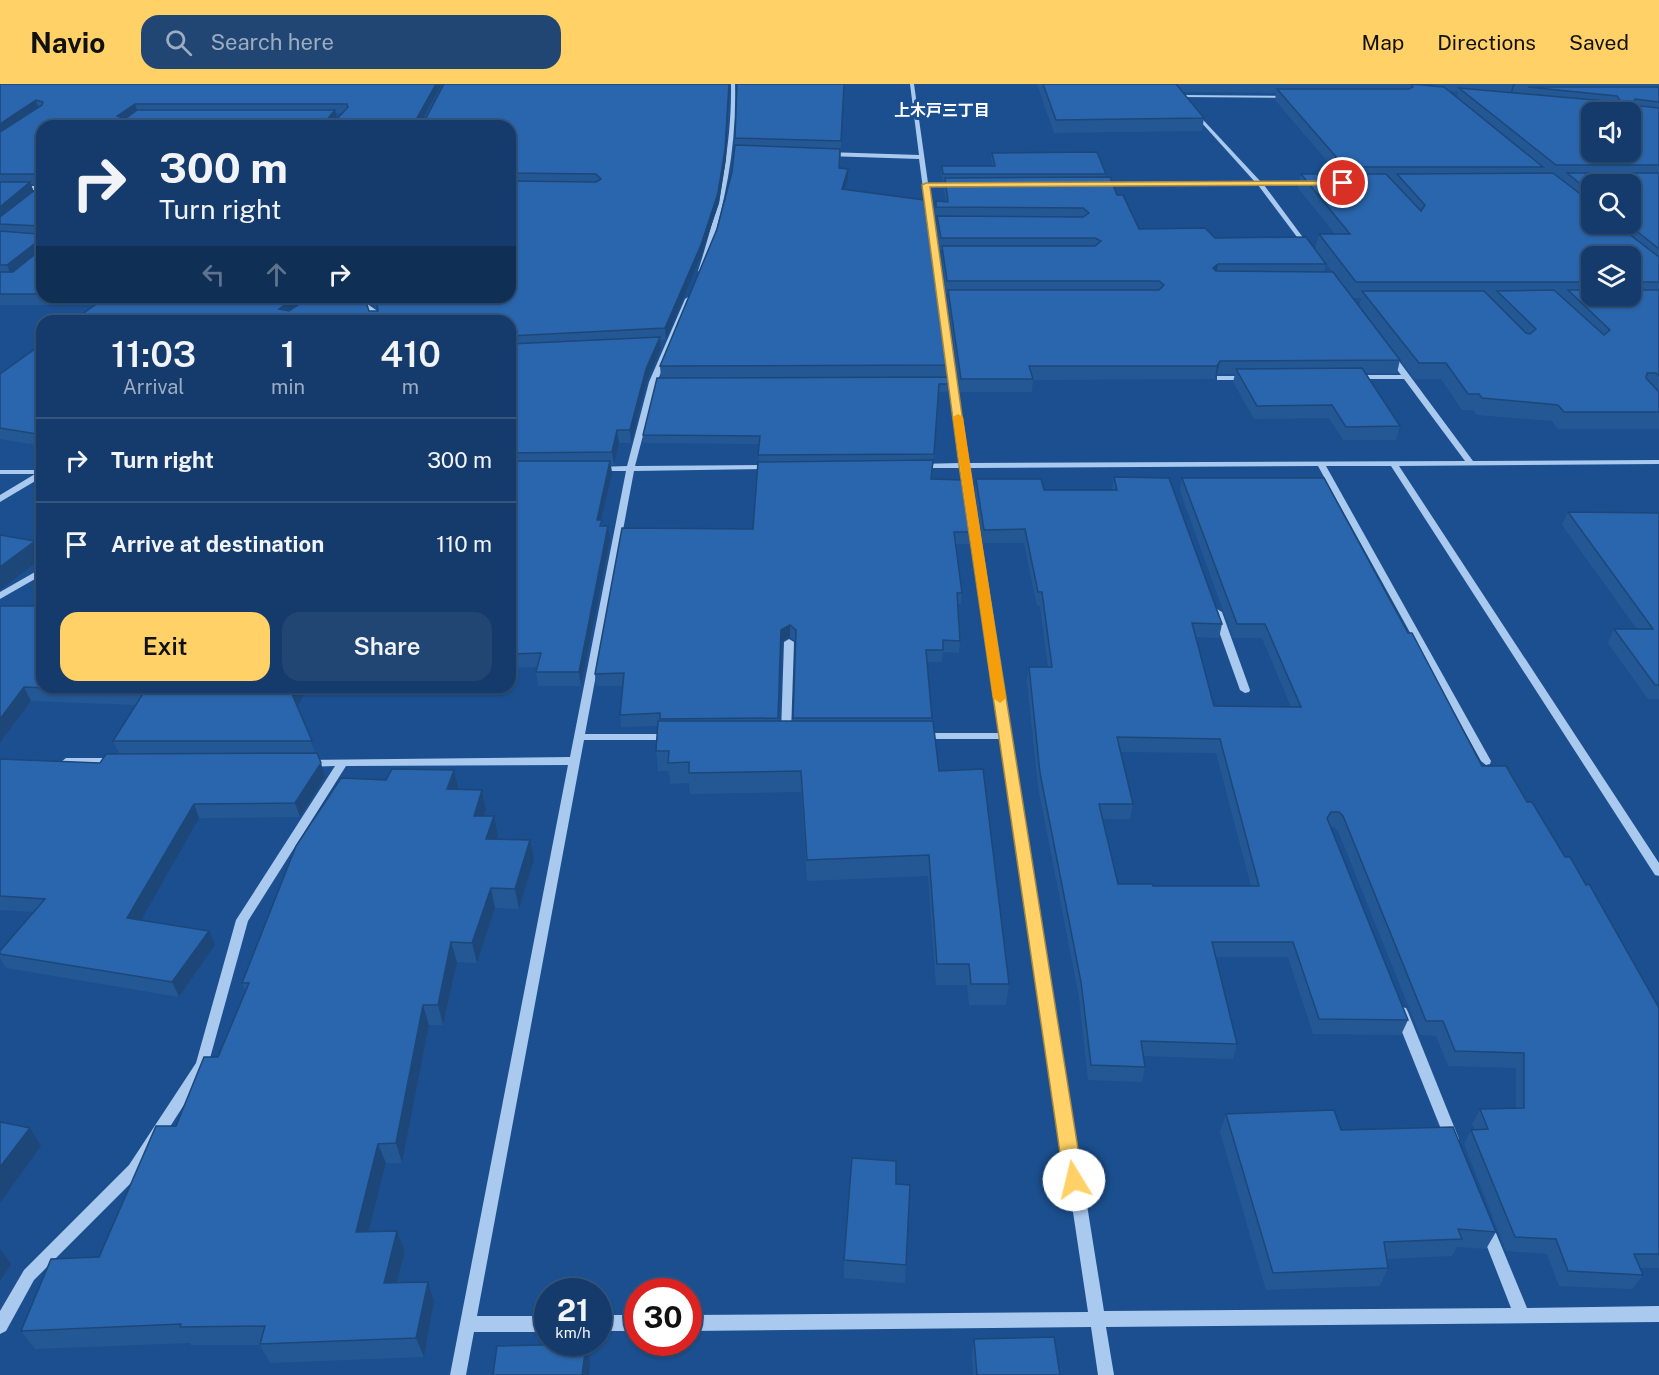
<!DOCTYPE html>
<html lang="en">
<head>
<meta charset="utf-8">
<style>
  :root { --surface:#143b6b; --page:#214673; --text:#f1f3f6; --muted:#9dadc1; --line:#33557e; --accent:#ffd166 }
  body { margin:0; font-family:"Public Sans","Noto Sans JP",sans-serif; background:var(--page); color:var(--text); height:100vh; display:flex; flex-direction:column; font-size:22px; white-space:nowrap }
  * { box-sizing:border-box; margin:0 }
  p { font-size:20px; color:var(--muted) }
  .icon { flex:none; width:33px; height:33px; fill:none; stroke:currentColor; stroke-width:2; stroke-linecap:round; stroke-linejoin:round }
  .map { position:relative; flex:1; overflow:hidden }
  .details { position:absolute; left:36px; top:231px; width:480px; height:378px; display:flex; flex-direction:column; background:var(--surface); border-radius:18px; box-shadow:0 2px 4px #0004,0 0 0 2px var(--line) }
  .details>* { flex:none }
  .banner { position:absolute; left:36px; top:36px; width:480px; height:183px; border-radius:18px; box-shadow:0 2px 4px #0004,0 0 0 2px var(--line); background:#143b6b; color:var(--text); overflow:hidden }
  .controls { position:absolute; left:1581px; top:18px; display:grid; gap:12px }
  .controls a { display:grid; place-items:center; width:60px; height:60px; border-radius:12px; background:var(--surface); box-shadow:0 2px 4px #0004,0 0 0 2px var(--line); font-size:30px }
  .speed { position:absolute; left:534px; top:1194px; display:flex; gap:12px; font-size:30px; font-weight:700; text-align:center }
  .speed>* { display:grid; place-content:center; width:78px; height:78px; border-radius:50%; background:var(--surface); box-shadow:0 2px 4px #0004,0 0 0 2px var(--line); line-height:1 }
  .speed small { font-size:15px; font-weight:400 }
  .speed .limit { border:9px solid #d22; background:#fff; color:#111 }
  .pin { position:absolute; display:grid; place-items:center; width:51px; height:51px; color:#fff; margin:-26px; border:3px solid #fff; border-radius:50%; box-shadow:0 2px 6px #0007 }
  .me { position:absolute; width:66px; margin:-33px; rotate:351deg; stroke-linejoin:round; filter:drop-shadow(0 0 4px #0008) }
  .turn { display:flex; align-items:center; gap:21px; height:126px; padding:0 24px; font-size:27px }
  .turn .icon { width:78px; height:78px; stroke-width:2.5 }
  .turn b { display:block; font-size:42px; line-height:51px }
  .lanes { display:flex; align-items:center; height:57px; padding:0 24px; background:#0003; justify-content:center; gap:30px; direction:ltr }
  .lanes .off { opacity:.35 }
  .eta { display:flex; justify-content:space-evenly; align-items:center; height:102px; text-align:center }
  .eta b { font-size:36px; font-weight:600; line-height:42px }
  .button { display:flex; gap:12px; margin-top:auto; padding:12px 24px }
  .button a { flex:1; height:69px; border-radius:18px; background:var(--accent); color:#111; font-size:24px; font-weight:600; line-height:69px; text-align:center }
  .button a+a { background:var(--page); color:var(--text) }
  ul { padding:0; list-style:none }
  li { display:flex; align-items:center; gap:18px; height:84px; padding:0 24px; border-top:2px solid var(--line) }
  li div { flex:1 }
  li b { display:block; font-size:22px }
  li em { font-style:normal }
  header { display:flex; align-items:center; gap:36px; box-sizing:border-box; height:84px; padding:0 30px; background:var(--accent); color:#111 }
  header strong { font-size:28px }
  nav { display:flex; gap:33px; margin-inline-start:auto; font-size:21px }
  .search { width:420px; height:54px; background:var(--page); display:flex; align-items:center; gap:15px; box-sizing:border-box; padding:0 21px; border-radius:18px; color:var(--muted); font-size:22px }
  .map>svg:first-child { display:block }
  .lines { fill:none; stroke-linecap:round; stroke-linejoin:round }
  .minor { fill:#a9c9ee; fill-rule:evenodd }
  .wall { fill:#245895; fill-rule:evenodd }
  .shaded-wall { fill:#1d4779 }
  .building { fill:#2a66ad; stroke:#1d4779; stroke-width:1.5; fill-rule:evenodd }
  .route { fill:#ffd166; stroke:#a68842; stroke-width:1.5 }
  .slow { fill:#f59e0b }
  .labels { text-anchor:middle; stroke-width:6; stroke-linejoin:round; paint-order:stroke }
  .far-neighbourhood-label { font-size:16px; font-weight:bold; fill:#fff; stroke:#1b4f8f }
</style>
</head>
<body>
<header>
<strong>Navio</strong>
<div class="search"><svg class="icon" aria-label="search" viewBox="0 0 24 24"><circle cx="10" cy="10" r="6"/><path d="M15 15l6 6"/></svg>Search here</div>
<nav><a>Map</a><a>Directions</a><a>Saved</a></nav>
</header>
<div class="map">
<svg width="1659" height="1291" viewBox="0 0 1659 1291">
  <rect width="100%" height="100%" fill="#1b4f8f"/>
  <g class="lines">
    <g class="minor">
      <path d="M731 0H735C737 65 724 125 704 187L701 189 698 187C718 125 732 65 731 0Z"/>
      <path d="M910 0H914L928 99H959L962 101 959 103H929L968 379 1465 377 1404 295H1355L1351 293 1355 291H1401L1386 271 1390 269H1393L1473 377 1659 376V380L1399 382 1659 779V792L1655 791 1391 382H1326L1491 677 1490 680 1486 681 1481 677 1318 382 969 384 1104 1227 1511 1224 1479 1142 1481 1137 1486 1135 1491 1137 1527 1224 1659 1222V1238L1106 1243 1114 1291H1098L1091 1243 688 1247V1231L1088 1228 1002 655H922L917 652 922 649H1000L960 384H918L914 382 918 380 960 379 919 75 827 72 824 70 827 68 919 71Z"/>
      <path d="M1182 11 1289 12 1291 13 1289 14 1180 13Z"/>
      <path d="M1193 25 1261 98H1315L1316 99 1313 101H1264L1310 163V165H1306L1258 101H1098L1097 100 1100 98H1255L1191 27Z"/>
      <rect x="0" y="102" width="42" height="4"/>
      <path d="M688 213 691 215 657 298 635 382 771 381 775 383 771 385 634 387 585 650H669L674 653 669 656H584L477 1232H548V1248H474L466 1291H450L568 681 346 682 248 837 207 985 139 1091 34 1196 6 1247 0 1250V1227L24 1186 129 1081 196 979 236 836 335 682 306 683 301 679 302 676 570 673 626 387H597L593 385 597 383 627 382 649 298 685 215Z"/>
      <path d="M355 216 366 219 376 226 379 237H373L371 228 362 222 353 219 352 218Z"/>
      <path d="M1217 292H1247L1251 294 1247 296H1217Z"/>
      <path d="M0 386H42V393L0 418V411L35 390H0Z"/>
      <path d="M42 484V491L0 515V508Z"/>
      <path d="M1217 525 1222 528 1250 606 1249 608 1245 609 1240 606 1212 528Z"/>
      <path d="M789 555 794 558 791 649 786 652 781 649 784 558Z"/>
      <path d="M66 674H114L119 678 114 682 62 681 61 678Z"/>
      <path d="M1401 923 1406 924 1408 928 1459 1055 1457 1059 1452 1061 1447 1059 1445 1055 1394 928 1396 924Z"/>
      <rect x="598" y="1231" width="40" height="16"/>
    </g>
  </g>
  <g class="wall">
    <path d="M0 0H442L424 34H426L444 0H729L726 75 719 119 701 172 666 256H661V264L647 297 631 359H619L614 381H611L612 390 601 436 603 442H608L610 456 581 602H538L536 588 537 583 513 584 511 573H510V237L96 221H0ZM335 29H342L336 35ZM42 42H510V213H42ZM31 100H40V102L33 107ZM367 219 370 220 378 225V227H369Z"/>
    <path d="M844 0 840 84 848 95 845 106 947 281 946 293 661 294 660 282 717 145 732 88 735 62V54Z"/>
    <path d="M1037 0H1428L1427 1 1437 3 1432 0H1659V345H1558L1552 337 1477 331 1473 326H1462L1441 295H1414L1400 276 1397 289H1365L1400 342 1396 356H1343L1329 334 1254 335 1233 298 1235 290H1217L1215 295 1033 296 1032 308H960L948 218V210H946L942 174V166H940L937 143V135H936L935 128 936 117 946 118 944 105 945 97H943L941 89 942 82H993L991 75 992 69 1106 90V93L1139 145 1315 165 1319 150H1335L1298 104 1301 90H1338L1275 16 1276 9 1183 8 1204 34 1202 47 1054 49ZM1449 7 1458 8 1457 14ZM1592 100 1630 140H1592ZM1592 172H1630V212H1592ZM1326 180 1333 188H1324ZM1353 214H1361L1359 222Z"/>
    <path d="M42 260V362L0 355V290Z"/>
    <path d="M657 294 948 300V308H939L932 395 971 448 970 460H956L962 509 961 520H958L960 557 959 569 943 568 942 578H927L932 637 939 687 1009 900 1006 921H969L967 901H936L928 792 807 797 801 708 690 710 689 699 670 700 669 687H658L656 667 658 642 621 643 620 631 623 602H596L595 590 753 445 759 378V360L643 359V351ZM790 553 796 558 793 637H779L782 558Z"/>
    <path d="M1114 393 1222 540 1219 554 1196 553 1214 622 1291 623 1262 554H1233L1180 407 1182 394 1408 549 1482 682 1527 718 1586 801 1659 924V1184H1640L1643 1191 1632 1205 1559 1202 1547 1170 1506 1167 1464 1060 1471 1046H1475L1472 1040 1480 1025 1516 1024V984L1448 982 1436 952 1420 951 1338 747 1334 743H1330L1408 936 1401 951 1313 950 1288 873H1216L1237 960 1233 975 1143 972 1145 983 1142 998 1088 996 1079 913 1038 703 1027 597 1029 583H1048L1040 522H1037L1024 459H983L975 408 976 395 1044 406H1112ZM1120 668 1216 669 1251 802H1153L1118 800 1103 735H1130L1133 720Z"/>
    <path d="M1568 428 1659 429V615H1648L1608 559 1614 545H1637L1562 441Z"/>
    <path d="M0 522 307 603 297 623 325 693 300 733 199 734 141 836 215 861 179 913 6 884 0 874V867L33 828 0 826V675L100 679 119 669 113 657 136 621 31 617 0 659Z"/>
    <path d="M454 686 459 705 482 706 486 726 484 732 498 752 497 755 534 776 519 825 495 824 477 879 457 878 443 941H429L402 1079H386L369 1148 397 1147 405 1167 397 1199 428 1198 434 1217 424 1273 270 1279 260 1261H191L190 1259 35 1265 21 1247 99 1173 176 1042 218 973 246 907 242 899 386 696Z"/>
    <path d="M1226 1030 1341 1046 1496 1148 1486 1165 1457 1163 1452 1172 1387 1175 1388 1184 1380 1202 1266 1206 1220 1048Z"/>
    <path d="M896 1100 910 1101 905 1199 844 1194V1176Z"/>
    <path d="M974 1255 1060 1291H973L972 1271Z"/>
  </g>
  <g class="shaded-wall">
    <path d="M436 0H442L419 42 417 34Z"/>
    <path d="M729 0 726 75 719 119 701 172 666 256 665 244Z"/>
    <path d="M1513 0H1515L1512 9 1509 14Z"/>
    <path d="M36 16 39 25 0 52V40Z"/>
    <path d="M135 20 138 29 120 42 117 32Z"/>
    <path d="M335 26 337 35 329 33Z"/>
    <path d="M848 85V95L842 116V105Z"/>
    <path d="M30 98 34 108 0 137V123Z"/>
    <path d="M37 158 41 169 11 192 7 181Z"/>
    <path d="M1218 180 1216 192 1213 184Z"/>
    <path d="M295 213H313L282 237 279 225Z"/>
    <path d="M660 253 661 264 647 297 631 359 630 346 646 285Z"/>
    <path d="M1220 277 1217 290 1215 295 1217 282Z"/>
    <path d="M42 346V362L37 350Z"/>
    <path d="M617 346 619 359 614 381 612 368Z"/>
    <path d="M610 377 612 390 598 449 597 436Z"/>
    <path d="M608 442 610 456 581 602 579 588Z"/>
    <path d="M35 457 42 474 0 506V483Z"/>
    <path d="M790 541V553L782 558 779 647 781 546Z"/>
    <path d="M24 603 31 617 0 659V635Z"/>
    <path d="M296 603H307L297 624 292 610Z"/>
    <path d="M321 679 325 693 300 733 295 719Z"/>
    <path d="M454 686 459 706 447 705Z"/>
    <path d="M482 706 486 726 478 752 474 732Z"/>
    <path d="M194 720 199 734 134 849 127 834Z"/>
    <path d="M494 732 498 752 491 775 486 755Z"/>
    <path d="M530 756 534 776 519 825 515 805Z"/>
    <path d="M491 804 495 824 477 879 472 859Z"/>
    <path d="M209 847 215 861 179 913 172 898Z"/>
    <path d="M451 858 457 878 443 941 438 921Z"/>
    <path d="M423 921 429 941 402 1079 396 1059Z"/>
    <path d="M30 1044 41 1062 0 1119V1083Z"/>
    <path d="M378 1060 386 1079 364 1167 356 1148Z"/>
    <path d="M397 1147 405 1167 392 1218 384 1199Z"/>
    <path d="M0 1165 11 1180 0 1197Z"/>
    <path d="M428 1198 434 1217 424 1273 416 1254Z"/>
    <path d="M586 1260 590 1278 589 1291H582Z"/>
  </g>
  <g class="building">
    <path d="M0 0H436L417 34H426L444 0H729L725 65 718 109 701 161 665 244 510 252V237H73L106 213H295L279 225 289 227 310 213H359L366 218 369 227H378L376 214 374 213H510V97L596 98 601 95 596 90 510 89V42H42V210H0V188H13L39 167 40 160 37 158 7 181H0V147L38 150 40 142 0 140V133L40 102 41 92 38 90H0V48L42 21 43 18 36 16 0 40ZM135 20H347L348 23 337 35 329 33 335 26H137L125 35 117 32Z"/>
    <path d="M737 0H844L841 57 735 54Z"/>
    <path d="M1043 0H1176L1204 34 1056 36Z"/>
    <path d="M1411 0 1444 3 1543 83H1345L1277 5H1409L1413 3Z"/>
    <path d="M1528 3H1659V18L1635 15 1632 21 1659 24V81H1556L1459 4 1617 18 1620 16 1617 12ZM1592 28H1630V68H1592Z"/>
    <path d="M735 61 840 65 839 84 848 85 842 105 924 116 947 281 660 282 717 145 732 88Z"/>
    <path d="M1097 68 1106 90H943L942 82H995L992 69Z"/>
    <path d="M1553 89 1592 119V140H1616L1659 173V198H1630V172H1592V198H1356L1319 150H1350L1301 90H1386L1421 127 1425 121 1397 90Z"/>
    <path d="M1567 89H1659V165L1628 140H1630V100H1592V109Z"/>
    <path d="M1110 93 1117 111H1123L1139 145 1205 144 1215 154 1306 153 1326 180H1218L1213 184 1216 187 1333 188 1400 276 1220 277 1217 282H1029L1033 295H961L948 206H1159L1164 201 1159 197H947L942 162H1095L1101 157 1095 154H941L937 132 1083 133 1089 129 1083 124 936 123V117L948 118 945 94Z"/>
    <path d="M0 98H30L0 123Z"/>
    <path d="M1554 206 1604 251 1610 246 1568 206H1592V212H1630V206H1659V292L1656 289H1647L1646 294 1659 308V328H1564L1558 321 1482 314 1479 310H1468L1446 279H1419L1362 207H1484L1526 249 1530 250 1536 245 1497 207Z"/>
    <path d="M660 253 646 285 630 346H617L612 368 510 369V260Z"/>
    <path d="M42 260V346L37 350 0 344V290Z"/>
    <path d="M1362 284 1400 342 1346 343 1332 321 1257 322 1236 285Z"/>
    <path d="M948 293V300H939L934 370 758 371 760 352 643 351 657 294Z"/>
    <path d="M933 376 931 395 963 396 971 448H954L962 509H957L960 557 943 556V566H926L932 634H793L796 546 790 541 781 546 778 634 660 635V629L620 631 624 589 595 590 622 444 753 445 758 378Z"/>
    <path d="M510 377H610L597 436H602L600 442H608L579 588H536L541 569 511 570 514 559H510Z"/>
    <path d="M1114 393 1169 394 1222 540 1192 539 1214 622 1301 623 1265 540H1237L1182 394H1324L1408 549H1412L1482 682H1506L1527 718H1532L1565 773H1570L1586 801 1589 800 1659 924V1170H1634L1643 1191 1568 1187 1556 1155 1515 1153 1471 1046 1488 1045 1480 1025 1524 1024V969L1455 967 1443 937H1426L1343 732 1339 728H1331L1327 734 1408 936 1319 935 1293 858H1212L1237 960 1141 957 1145 983 1091 981 1081 898 1040 689 1029 583H1052L1042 508H1038L1025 445 984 446 976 395H1041L1044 406H1117ZM1117 653 1220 655 1259 802H1153L1152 800H1118L1099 720H1133Z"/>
    <path d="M1568 428 1659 429V601H1655L1614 545H1653Z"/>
    <path d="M0 451 35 457 0 483Z"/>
    <path d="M0 522H42V603H296L292 610 312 657H113L144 608 24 603 0 635Z"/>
    <path d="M658 637H933L939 687 983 685 1009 900H971L969 880H937L929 771 807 776 801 687 689 689V678L668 679 669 667H656Z"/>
    <path d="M317 669 321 679 295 719 194 720 127 834 209 847 172 898 0 870V867L45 815 0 812V675L100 679 106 670Z"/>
    <path d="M392 685 454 686 447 705 482 706 474 732H494L486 755 530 756 515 805 491 804 472 859 451 858 438 921H423L396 1059 378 1060 356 1148 397 1147 384 1199 428 1198 416 1254 260 1260 265 1242 180 1243 181 1240 21 1247 51 1175 99 1173 156 1042H176L204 973H218L249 899H242L296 762 341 694 386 696Z"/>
    <path d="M1334 1026 1341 1046 1453 1043 1496 1148 1458 1145 1462 1155 1384 1158 1388 1184 1273 1189 1226 1030Z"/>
    <path d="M0 1038 30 1044 0 1083Z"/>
    <path d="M852 1074 896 1077V1100L910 1101 906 1181 844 1176Z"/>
    <path d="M1054 1253 1060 1291H977L974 1255Z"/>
    <path d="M586 1260 582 1291H493L497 1262Z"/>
  </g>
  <path class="route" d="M1343 97 1346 101 930 103 969 381 1083 1096 1081 1102 1074 1104 1067 1102 1064 1096 959 381 922 101 926 99Z"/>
  <path class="slow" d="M958 330 963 333 1006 614 1000 619 993 614 953 333Z"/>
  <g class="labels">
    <g class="far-neighbourhood-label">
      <text x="942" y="32">上木戸三丁目</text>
    </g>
  </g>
</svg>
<div class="controls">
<a><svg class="icon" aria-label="sound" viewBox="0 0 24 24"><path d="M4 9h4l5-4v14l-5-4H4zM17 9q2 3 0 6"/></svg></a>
<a><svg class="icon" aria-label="search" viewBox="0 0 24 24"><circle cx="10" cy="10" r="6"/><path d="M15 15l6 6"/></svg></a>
<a><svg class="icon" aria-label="layers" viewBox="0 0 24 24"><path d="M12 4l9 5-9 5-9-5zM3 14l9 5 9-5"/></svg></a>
</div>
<div class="speed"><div>21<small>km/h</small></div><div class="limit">30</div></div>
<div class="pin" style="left:1343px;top:99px;background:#d93025"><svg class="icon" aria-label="arrive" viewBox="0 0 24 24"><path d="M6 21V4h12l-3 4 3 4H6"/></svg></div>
<svg class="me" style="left:1074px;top:1096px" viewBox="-20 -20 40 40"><circle r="19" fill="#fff"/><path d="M0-13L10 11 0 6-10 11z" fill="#ffd166"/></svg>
<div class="banner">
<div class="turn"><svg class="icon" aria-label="right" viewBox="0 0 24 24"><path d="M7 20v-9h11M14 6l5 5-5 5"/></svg><div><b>300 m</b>Turn right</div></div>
<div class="lanes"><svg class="icon off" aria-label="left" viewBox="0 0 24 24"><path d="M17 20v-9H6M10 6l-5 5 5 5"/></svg><svg class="icon off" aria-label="ahead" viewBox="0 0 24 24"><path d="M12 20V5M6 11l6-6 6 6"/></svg><svg class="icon" aria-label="right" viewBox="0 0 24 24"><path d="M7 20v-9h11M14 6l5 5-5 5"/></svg></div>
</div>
<section class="details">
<div class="eta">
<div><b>11:03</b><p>Arrival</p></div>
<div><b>1</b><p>min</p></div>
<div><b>410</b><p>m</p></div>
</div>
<ul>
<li><svg class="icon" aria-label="right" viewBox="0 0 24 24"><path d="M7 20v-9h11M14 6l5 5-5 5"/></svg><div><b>Turn right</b></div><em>300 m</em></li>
<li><svg class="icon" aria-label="arrive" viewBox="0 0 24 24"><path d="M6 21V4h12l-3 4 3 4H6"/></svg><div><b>Arrive at destination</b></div><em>110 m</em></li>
</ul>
<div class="button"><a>Exit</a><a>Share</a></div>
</section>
</div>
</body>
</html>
